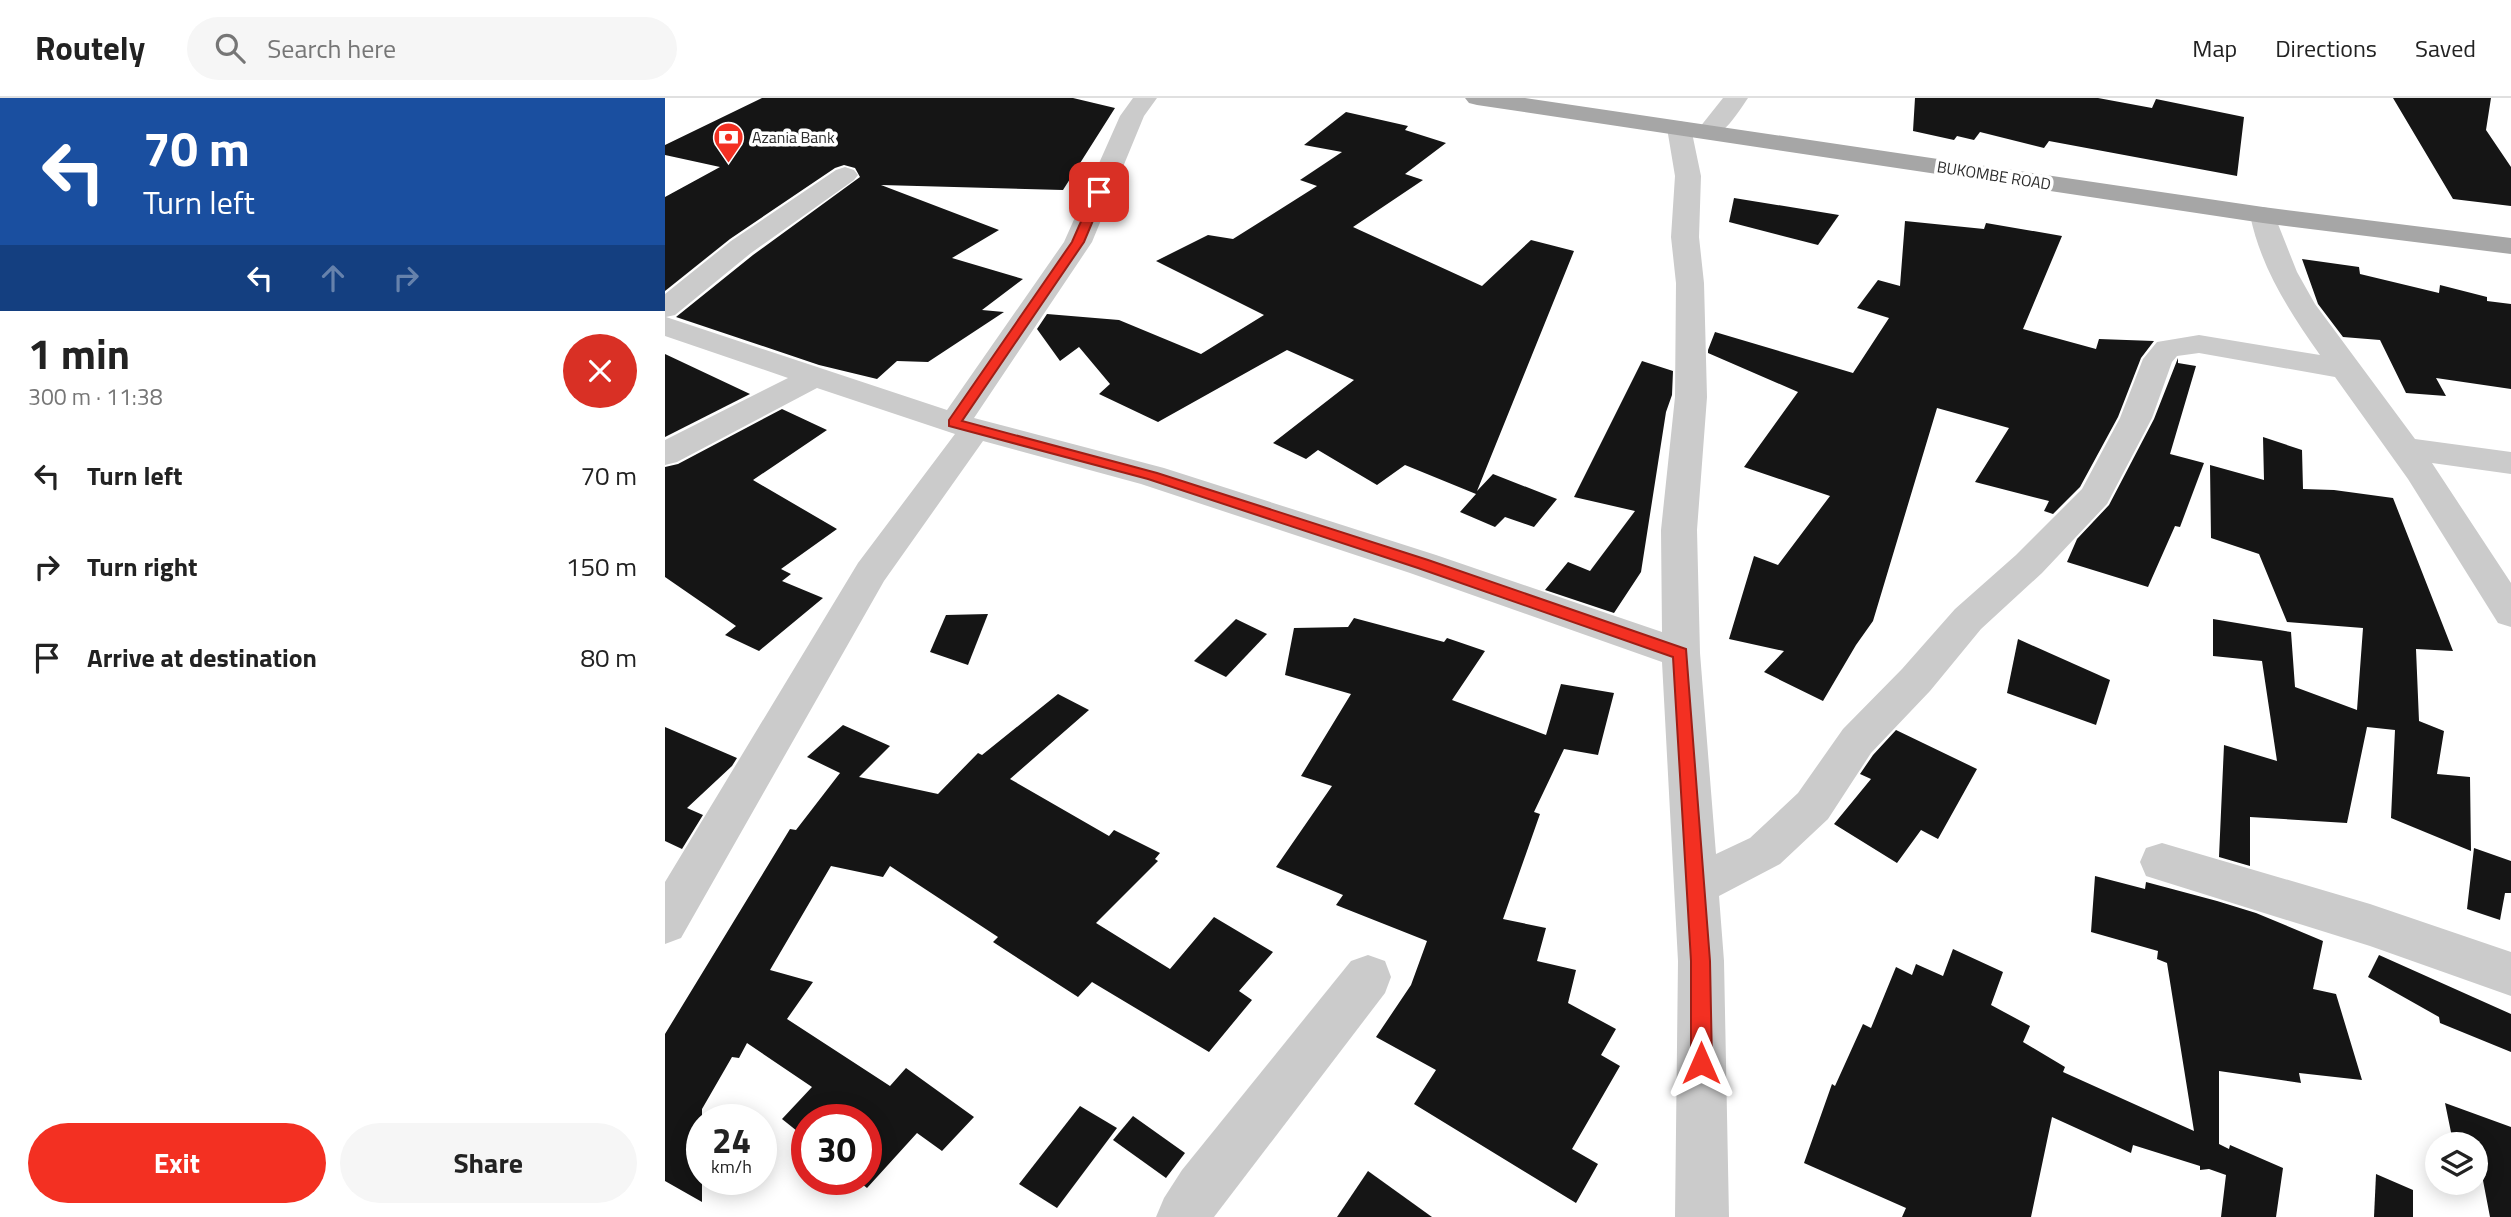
<!DOCTYPE html>
<html lang="en">
<head>
<meta charset="utf-8">
<style>
  :root { --surface:#fff; --page:#f6f6f6; --text:#222; --muted:#767676; --line:#e0e0e0; --accent:#f33022 }
  body { margin:0; font-family:"Titillium Web",sans-serif; background:var(--page); color:var(--text); height:100vh; display:flex; flex-direction:column; font-size:26px; white-space:nowrap }
  * { box-sizing:border-box; margin:0 }
  p { font-size:23px; color:var(--muted) }
  .icon { flex:none; width:38px; height:38px; fill:none; stroke:currentColor; stroke-width:2; stroke-linecap:round; stroke-linejoin:round }
  .map { position:relative; flex:1; overflow:hidden }
  .panel { display:flex; flex-direction:column; background:var(--surface); width:665px }
  .panel>* { flex:none }
  .banner { background:#1a4fa0; color:#fff; overflow:hidden }
  .fabs { position:absolute; left:1760px; top:1034px; display:grid; gap:14px }
  .fabs a { display:grid; place-items:center; width:63px; height:63px; border-radius:50%; background:var(--surface); box-shadow:0 4px 18px #0003; font-size:35px }
  .speed { position:absolute; left:21px; top:1006px; display:flex; gap:14px; font-size:35px; font-weight:700; text-align:center }
  .speed>* { display:grid; place-content:center; width:91px; height:91px; border-radius:50%; background:var(--surface); box-shadow:0 4px 18px #0003; line-height:1 }
  .speed small { font-size:18px; font-weight:400 }
  .speed .limit { border:10px solid #d22; background:#fff; color:#111 }
  .pin { position:absolute; display:grid; place-items:center; width:60px; height:60px; color:#fff; margin:-30px; border-radius:14px; box-shadow:0 4px 10px #0006 }
  .me { position:absolute; width:77px; margin:-38px; rotate:0deg; stroke-linejoin:round; filter:drop-shadow(0 0 5px #0008) }
  .turn { display:flex; align-items:center; gap:24px; height:147px; padding:0 28px; font-size:32px }
  .turn .icon { width:91px; height:91px; stroke-width:2.5 }
  .turn b { display:block; font-size:49px; line-height:60px }
  .lanes { display:flex; align-items:center; height:66px; padding:0 28px; background:#0003; justify-content:center; gap:35px; direction:ltr }
  .lanes .off { opacity:.35 }
  .round { display:grid; place-items:center; flex:none; width:74px; height:74px; border-radius:37px; background:var(--page) }
  .headline { display:flex; align-items:center; justify-content:space-between; height:119px; padding:0 28px }
  h1 { font-size:42px; font-weight:700; line-height:52px }
  .action { display:flex; gap:14px; margin-top:auto; padding:14px 28px }
  .action a { flex:1; height:80px; border-radius:42px; background:var(--accent); color:#fff; font-size:28px; font-weight:700; line-height:80px; text-align:center }
  .action a+a { background:var(--page); color:var(--text) }
  ul { padding:0; list-style:none }
  li { display:flex; align-items:center; gap:21px; height:91px; padding:0 28px }
  li div { flex:1 }
  li b { display:block; font-size:26px }
  li em { font-style:normal }
  header { display:flex; align-items:center; gap:42px; box-sizing:border-box; height:98px; padding:0 35px; background:var(--surface); border-bottom:2px solid var(--line) }
  header strong { font-size:33px }
  nav { display:flex; gap:38px; margin-inline-start:auto; font-size:24px }
  .search { width:490px; height:63px; background:var(--page); display:flex; align-items:center; gap:18px; box-sizing:border-box; padding:0 24px; border-radius:38px; color:var(--muted); font-size:26px }
  main { display:flex; flex:1; min-height:0 }
  .map>svg:first-child { display:block }
  .building { fill:#151515 }
  .lines { fill:none; stroke-linecap:round; stroke-linejoin:round }
  .minor { fill:#cbcbcb; fill-rule:evenodd }
  .major { fill:#a6a6a6; fill-rule:evenodd }
  .route { fill:#f33022; stroke:#9e1f16; stroke-width:2 }
  .labels { text-anchor:middle; stroke-width:7; stroke-linejoin:round; paint-order:stroke }
  .far-poi-label { font-size:16px; fill:#2e2e2e; stroke:#fff; text-anchor:start }
  .far-street-label { font-size:16px; fill:#2e2e2e; stroke:#fff }
</style>
</head>
<body>
<header>
<strong>Routely</strong>
<div class="search"><svg class="icon" aria-label="search" viewBox="0 0 24 24"><circle cx="10" cy="10" r="6"/><path d="M15 15l6 6"/></svg>Search here</div>
<nav><a>Map</a><a>Directions</a><a>Saved</a></nav>
</header>
<main>
<section class="panel">
<div class="banner">
<div class="turn"><svg class="icon" aria-label="left" viewBox="0 0 24 24"><path d="M17 20v-9H6M10 6l-5 5 5 5"/></svg><div><b>70 m</b>Turn left</div></div>
<div class="lanes"><svg class="icon" aria-label="left" viewBox="0 0 24 24"><path d="M17 20v-9H6M10 6l-5 5 5 5"/></svg><svg class="icon off" aria-label="ahead" viewBox="0 0 24 24"><path d="M12 20V5M6 11l6-6 6 6"/></svg><svg class="icon off" aria-label="right" viewBox="0 0 24 24"><path d="M7 20v-9h11M14 6l5 5-5 5"/></svg></div>
</div>
<div class="headline"><div><h1>1 min</h1><p>300 m · 11:38</p></div><a class="round" style="background:#d93025;color:#fff"><svg class="icon" aria-label="close" viewBox="0 0 24 24"><path d="M6 6l12 12M18 6L6 18"/></svg></a></div>
<ul>
<li><svg class="icon" aria-label="left" viewBox="0 0 24 24"><path d="M17 20v-9H6M10 6l-5 5 5 5"/></svg><div><b>Turn left</b></div><em>70 m</em></li>
<li><svg class="icon" aria-label="right" viewBox="0 0 24 24"><path d="M7 20v-9h11M14 6l5 5-5 5"/></svg><div><b>Turn right</b></div><em>150 m</em></li>
<li><svg class="icon" aria-label="arrive" viewBox="0 0 24 24"><path d="M6 21V4h12l-3 4 3 4H6"/></svg><div><b>Arrive at destination</b></div><em>80 m</em></li>
</ul>
<div class="action"><a>Exit</a><a>Share</a></div>
</section>
<div class="map">
<svg width="1846" height="1119" viewBox="0 0 1846 1119">
  <rect width="100%" height="100%" fill="#fff"/>
  <g class="building">
    <path d="M97 0H408L450 10 398 92 216 87 334 132 287 160 358 181 317 212 339 214 263 264 232 263 212 281 154 267 11 219 88 157 195 79 190 70 179 67 170 70 65 141 0 193V99L55 69 0 57V47Z"/>
    <path d="M1250 0H1433L1487 10 1491 1 1579 19 1572 78 1384 43 1379 50 1315 34 1309 42 1292 38 1289 42 1248 33Z"/>
    <path d="M1728 0H1826L1821 32 1846 69V108L1788 101Z"/>
    <path d="M681 14 743 28 740 32 781 45 740 76 758 82 688 129 817 188 866 142 909 153 812 393 828 376 892 401 869 429 840 419 830 429 795 414 811 396 740 367 712 387 653 352 641 361 608 345 689 282 622 252 493 324 434 296 445 286 414 249 395 263 372 231 382 216 454 222 536 256 599 217 491 163 543 137 568 141 652 88 635 82 677 54 639 47Z"/>
    <path d="M1069 100 1174 117 1153 147 1064 124Z"/>
    <path d="M1240 123 1319 131 1321 125 1397 138 1358 231 1431 251 1434 241 1489 243 1476 260 1453 319 1415 389 1388 416 1379 413 1384 403 1310 384 1344 330 1272 310 1208 523 1191 547 1158 603 1099 574 1119 553 1064 541 1089 458 1113 467 1165 398 1079 369 1133 294 1043 255V252L1050 234 1188 275 1224 220 1192 210 1213 182 1235 188Z"/>
    <path d="M1637 161 1694 169 1695 176 1774 195 1775 187 1822 199V203L1846 206V291L1771 280 1781 298 1741 295 1715 242 1678 239 1653 206Z"/>
    <path d="M0 256 85 296 0 339Z"/>
    <path d="M1513 260V265L1531 268 1505 356 1539 365 1515 429 1510 428 1483 489 1402 464 1412 441 1444 407 1489 321Z"/>
    <path d="M977 263 1008 273 1007 297 1001 314 976 474 949 515 880 492 903 464 925 473 970 413 909 399Z"/>
    <path d="M117 311 162 332 88 382 172 431 116 471 126 476 117 483 158 500 94 553 60 537 71 528 0 479V369L13 366Z"/>
    <path d="M1598 339 1637 352 1638 391 1669 392 1728 400 1788 553 1751 551 1754 623 1779 633 1772 676 1805 679 1806 753 1726 720 1730 632 1702 629 1682 725 1585 719V768L1554 759 1559 647 1612 663 1597 563 1548 558V521L1626 534 1630 589 1692 612 1698 530 1622 524 1594 456 1546 440 1545 367 1599 382Z"/>
    <path d="M323 516 303 567 265 554 281 517Z"/>
    <path d="M689 520 779 544 782 540 820 553 787 602 881 637 896 586 949 595 933 657 899 651 869 714 875 716 838 821 881 830 872 863 911 872 903 905 951 931 936 957 955 968 907 1051 933 1066 911 1105 749 1006 771 972 711 939 746 887 762 843 671 807 678 797 611 769 667 688 636 678 686 596 620 577 629 530 683 529Z"/>
    <path d="M571 521 602 536 561 579 529 563Z"/>
    <path d="M1353 541 1445 582 1431 627 1342 595Z"/>
    <path d="M393 596 424 612 345 681 444 738 449 732 495 755 490 761 493 763 431 825 505 871 549 819 608 854 574 893 587 902 544 954 427 884 413 899 328 844 333 839 225 768 218 779 166 768 105 872 148 884 122 921 225 988 241 970 309 1019 277 1053 252 1035 202 1090 192 1082H201V1022H142V1041L117 1021 147 989 82 945 74 960 67 959 37 1011V1104L0 1083V936L125 731 131 732 175 675 142 659 178 627 225 648 194 679 273 696 313 655 317 657Z"/>
    <path d="M0 629 72 660 67 668 22 710 38 717 17 751 0 743Z"/>
    <path d="M1231 632 1312 671 1273 741 1256 732 1232 765 1169 726 1206 681 1195 676 1208 657Z"/>
    <path d="M1809 750 1846 763V795H1840L1835 822 1802 811Z"/>
    <path d="M1430 778 1480 791 1481 784 1552 803 1591 815 1658 843 1648 891 1671 896 1697 982 1634 975 1636 985 1554 973V1046L1564 1051 1565 1047 1618 1070 1611 1119H1556L1561 1077 1544 1071 1535 1072V1068L1468 1047 1466 1055 1387 1019 1366 1119H1237L1241 1110 1139 1065 1167 986 1170 988 1198 926 1206 930 1231 869 1247 877 1251 866 1278 878 1288 851 1338 874 1326 907 1365 928 1358 944 1400 969 1398 974 1529 1033 1502 865 1492 861 1493 853 1426 834Z"/>
    <path d="M1714 857 1846 916V954L1775 925 1774 919 1703 879Z"/>
    <path d="M1780 1005 1846 1029V1119H1825L1811 1046 1788 1044Z"/>
    <path d="M415 1008 452 1030 392 1110 354 1086Z"/>
    <path d="M468 1018 520 1055 501 1080 448 1042Z"/>
    <path d="M703 1073 767 1119H672Z"/>
    <path d="M1711 1076 1748 1092V1119H1709Z"/>
  </g>
  <g class="lines">
    <g class="minor">
      <path d="M468 0H492L479 18 427 144 309 320 499 370 771 457 997 534 996 432 1010 299 1011 185 1006 139 1010 78 1002 30 1005 25 1014 23 1023 25 1026 30 1036 78 1034 139 1039 185 1042 299 1032 432 1035 555 1051 756 1085 740 1133 695 1178 631 1237 571 1290 511 1351 457 1417 391 1455 320 1478 261 1492 244 1534 237 1655 257C1624 213 1596 170 1585 117L1589 111 1598 109 1607 111 1632 174 1650 206 1750 341 1846 354V376L1767 365 1846 485V529L1833 525 1743 381 1670 279 1534 255 1512 258 1507 264 1487 320 1442 406 1377 475 1316 531 1265 593 1206 655 1163 721 1115 766 1054 798 1059 863 1064 1119H1010L1013 863 997 564 745 475 476 386 318 343 219 483 16 840 0 846V784L193 465 290 336 152 290 12 364 0 367V342L123 280 0 238V196L66 143 171 72 180 69 189 72 193 77 189 82 86 155 10 217 1 219 282 312 399 144 455 18Z"/>
      <path d="M1058 0H1083C1071 17 1056 45 1034 39L1031 34Z"/>
      <path d="M1497 745 1705 806 1846 854V898L1705 848 1481 778 1475 764 1481 750Z"/>
      <path d="M703 857 720 863 726 879 720 895 549 1119H491L499 1100 517 1072 686 863Z"/>
    </g>
    <path class="major" d="M800 0H860L1598 109 1846 140V156L1598 125 812 7 804 5Z"/>
  </g>
  <path class="route" d="M434 91 440 94 419 144 297 323 492 375 763 462 1021 551 1045 863 1047 965 1044 972 1036 975 1029 972 1026 965V863L1008 559 753 470 483 381 284 328V322L407 144 429 94Z"/>
  <defs>
    <symbol id="bank-pin" viewBox="-11 -11 22 30"><path d="M0 17L-7.5 6A9.5 9.5 0 1 1 7.5 6Z" fill="#f33022" stroke="#fff"/><path d="M-6-4H6V4H-6ZM0-2.3a2.3 2.3 0 1 0 0 4.6a2.3 2.3 0 1 0 0-4.6Z" fill="#fff"/></symbol>
  </defs>
  <g fill-rule="evenodd">
    <use href="#bank-pin" x="46" y="22" width="35" height="47"/>
  </g>
  <g class="labels">
    <g class="far-poi-label">
      <text x="87" y="45">Azania Bank</text>
    </g>
    <g class="far-street-label">
      <text transform="translate(1329 77) rotate(9)" y="6">BUKOMBE ROAD</text>
    </g>
  </g>
</svg>
<div class="fabs">
<a><svg class="icon" aria-label="layers" viewBox="0 0 24 24"><path d="M12 4l9 5-9 5-9-5zM3 14l9 5 9-5"/></svg></a>
</div>
<div class="speed"><div>24<small>km/h</small></div><div class="limit">30</div></div>
<div class="pin" style="left:434px;top:94px;background:#d93025"><svg class="icon" aria-label="arrive" viewBox="0 0 24 24"><path d="M6 21V4h12l-3 4 3 4H6"/></svg></div>
<svg class="me" style="left:1036px;top:965px" viewBox="-20 -20 40 40"><path d="M0-17L14 15 0 8-14 15z" fill="#f33022" stroke="#fff" stroke-width="4"/></svg>
</div>
</main>
</body>
</html>
